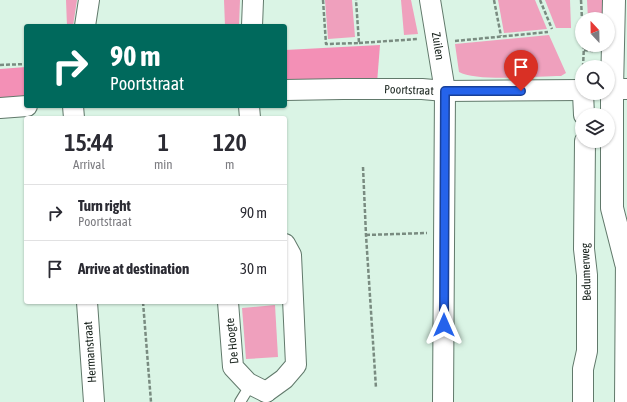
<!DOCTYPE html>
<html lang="en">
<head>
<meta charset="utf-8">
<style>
  :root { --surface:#fff; --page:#f7f7f7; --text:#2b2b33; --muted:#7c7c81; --line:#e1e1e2 }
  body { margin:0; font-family:"Asap Condensed",sans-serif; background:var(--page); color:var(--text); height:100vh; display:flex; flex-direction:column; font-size:15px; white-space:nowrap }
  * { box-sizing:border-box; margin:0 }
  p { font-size:13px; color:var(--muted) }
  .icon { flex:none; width:22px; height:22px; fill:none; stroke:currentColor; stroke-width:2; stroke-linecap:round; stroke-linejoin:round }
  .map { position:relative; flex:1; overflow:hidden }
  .drawer { position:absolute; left:24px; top:116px; width:263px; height:188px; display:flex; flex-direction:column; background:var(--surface); border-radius:4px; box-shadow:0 1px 3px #0004 }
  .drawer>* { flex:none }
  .guide { position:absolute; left:24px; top:24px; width:263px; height:84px; border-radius:4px; box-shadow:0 1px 3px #0004; background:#00695c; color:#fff; overflow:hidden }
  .needle { width:26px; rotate:338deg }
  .fabs { position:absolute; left:575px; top:12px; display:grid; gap:8px }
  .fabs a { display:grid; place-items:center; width:40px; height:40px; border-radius:50%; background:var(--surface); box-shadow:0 1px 3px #0004; font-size:20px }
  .pin { position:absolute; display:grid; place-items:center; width:34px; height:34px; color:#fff; margin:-41px -17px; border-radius:50% 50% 50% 0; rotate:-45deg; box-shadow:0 0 4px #0007 }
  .pin .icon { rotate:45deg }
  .me { position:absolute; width:44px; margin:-22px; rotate:0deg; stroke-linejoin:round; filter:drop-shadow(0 0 3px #0008) }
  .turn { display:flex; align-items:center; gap:14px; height:84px; padding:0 20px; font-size:18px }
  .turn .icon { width:52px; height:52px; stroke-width:2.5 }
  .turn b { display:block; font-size:28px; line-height:34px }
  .eta { display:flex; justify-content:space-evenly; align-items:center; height:68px; text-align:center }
  .eta b { font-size:24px; font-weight:600; line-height:28px }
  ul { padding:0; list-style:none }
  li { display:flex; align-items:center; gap:12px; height:56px; padding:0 20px; border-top:1px solid var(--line) }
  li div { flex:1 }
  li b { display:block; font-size:15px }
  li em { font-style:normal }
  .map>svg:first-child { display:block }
  .green { fill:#efa0bd }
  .forest { fill:#f390b6 }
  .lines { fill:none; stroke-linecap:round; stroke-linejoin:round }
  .lane-casing { stroke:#61796b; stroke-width:12 }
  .street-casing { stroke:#61796b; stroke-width:22 }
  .secondary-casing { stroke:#61796b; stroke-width:24 }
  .path { stroke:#798b80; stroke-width:2.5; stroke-dasharray:4 2; stroke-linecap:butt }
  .lane { stroke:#fff; stroke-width:10 }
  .street { stroke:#fff; stroke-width:20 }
  .secondary { stroke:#fff; stroke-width:22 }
  .route-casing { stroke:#184099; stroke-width:10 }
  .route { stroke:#2563eb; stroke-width:7 }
  .labels { text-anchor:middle; stroke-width:4; stroke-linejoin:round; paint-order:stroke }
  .street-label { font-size:12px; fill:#19231d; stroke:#fff }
</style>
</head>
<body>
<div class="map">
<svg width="627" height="402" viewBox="0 0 627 402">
  <rect width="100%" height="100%" fill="#daf4e5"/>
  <g class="green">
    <path d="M66 0H77L73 26H67Z"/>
    <path d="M224 0H240L239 26H225Z"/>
    <path d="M325 0H352L355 37 328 39Z"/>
    <path d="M401 0H411L418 34 404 35Z"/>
    <path d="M498 0H535L547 29 504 33Z"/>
    <path d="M545 0H570L571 28H556Z"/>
    <path d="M587 0H604L606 19H588Z"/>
    <path d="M549 35 566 73 561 76C539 76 476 82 459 72L455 44Z"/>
    <path d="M275 305 278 357 246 359 242 308Z"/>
  </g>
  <g class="forest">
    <path d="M380 45 377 83 285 85V50Z"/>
    <path d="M26 67V100L0 102V69Z"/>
  </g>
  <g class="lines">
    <defs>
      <path id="lane" d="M240 402 251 384"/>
      <g id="street">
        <path d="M430 0 445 91 443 402"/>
        <path d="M85 26 89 0"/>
        <path d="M252 26 253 0"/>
        <path d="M608 89H627"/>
        <path d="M285 90 343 89H422L445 91 582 90"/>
        <path d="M583 93 584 115"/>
        <path d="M73 106 74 118"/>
        <path d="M249 106 250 118"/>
        <path d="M0 108 27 106"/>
        <path d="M87 302 94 402"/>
        <path d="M228 302 233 367 248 383 266 392"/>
        <path d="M266 392 284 379 296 365 291 255 285 244"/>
        <path d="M583 402V369L587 351V275L584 249 585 141"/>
      </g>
      <g id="secondary">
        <path d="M614 0 612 89V208L626 263"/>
        <path d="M626 402 627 256"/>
      </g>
    </defs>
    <use href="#lane" class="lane-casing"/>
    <use href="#street" class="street-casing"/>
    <use href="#secondary" class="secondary-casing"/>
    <g class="path">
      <path d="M323 0 326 44 359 43 356 0"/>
      <path d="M494 0 501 36"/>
      <path d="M540 0 552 29"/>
      <path d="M581 0 582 19"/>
      <path d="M455 41 548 32"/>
      <path d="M359 43 418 39"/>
      <path d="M584 50 593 51"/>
      <path d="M0 65 26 64"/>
      <path d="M583 67 584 45"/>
      <path d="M363 167 366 235 376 388"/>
      <path d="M366 235 427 233"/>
      <path d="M143 302 151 402"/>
    </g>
    <use href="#lane" class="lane"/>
    <use href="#street" class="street"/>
    <use href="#secondary" class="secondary"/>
  </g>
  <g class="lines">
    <defs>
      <path id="route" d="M444 325 445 91H521"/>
    </defs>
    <use href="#route" class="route-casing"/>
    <use href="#route" class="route"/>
  </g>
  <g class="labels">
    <g class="street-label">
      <text transform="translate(438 46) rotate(81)" y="4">Zuilen</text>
      <text transform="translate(409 90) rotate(2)" y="4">Poortstraat</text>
      <text transform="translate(586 272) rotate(-92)" y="4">Bedumerweg</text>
      <text transform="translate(232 341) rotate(-96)" y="4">De Hoogte</text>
      <text transform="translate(90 352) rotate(-94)" y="4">Hermanstraat</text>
    </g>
  </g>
</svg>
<div class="fabs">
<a><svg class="needle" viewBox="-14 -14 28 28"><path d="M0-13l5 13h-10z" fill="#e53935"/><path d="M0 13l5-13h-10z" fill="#7c7c81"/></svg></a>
<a><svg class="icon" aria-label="search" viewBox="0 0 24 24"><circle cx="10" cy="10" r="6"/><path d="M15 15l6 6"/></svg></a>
<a><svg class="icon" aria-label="layers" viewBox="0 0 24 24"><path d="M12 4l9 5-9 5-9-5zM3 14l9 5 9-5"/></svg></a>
</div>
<div class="pin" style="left:521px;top:91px;background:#d93025"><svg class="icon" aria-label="arrive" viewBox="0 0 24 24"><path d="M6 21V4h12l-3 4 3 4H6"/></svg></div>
<svg class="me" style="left:444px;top:325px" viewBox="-20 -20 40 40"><path d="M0-17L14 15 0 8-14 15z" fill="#2563eb" stroke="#fff" stroke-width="4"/></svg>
<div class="guide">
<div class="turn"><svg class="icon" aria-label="right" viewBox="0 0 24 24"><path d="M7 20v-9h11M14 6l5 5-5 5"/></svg><div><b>90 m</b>Poortstraat</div></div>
</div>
<section class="drawer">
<div class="eta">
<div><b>15:44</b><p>Arrival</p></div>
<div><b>1</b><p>min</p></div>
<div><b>120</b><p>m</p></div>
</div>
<ul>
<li><svg class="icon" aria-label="right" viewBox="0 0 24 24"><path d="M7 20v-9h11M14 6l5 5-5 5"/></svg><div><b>Turn right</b><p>Poortstraat</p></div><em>90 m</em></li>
<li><svg class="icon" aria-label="arrive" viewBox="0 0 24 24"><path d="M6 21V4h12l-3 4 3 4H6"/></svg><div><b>Arrive at destination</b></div><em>30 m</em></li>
</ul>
</section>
</div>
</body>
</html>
